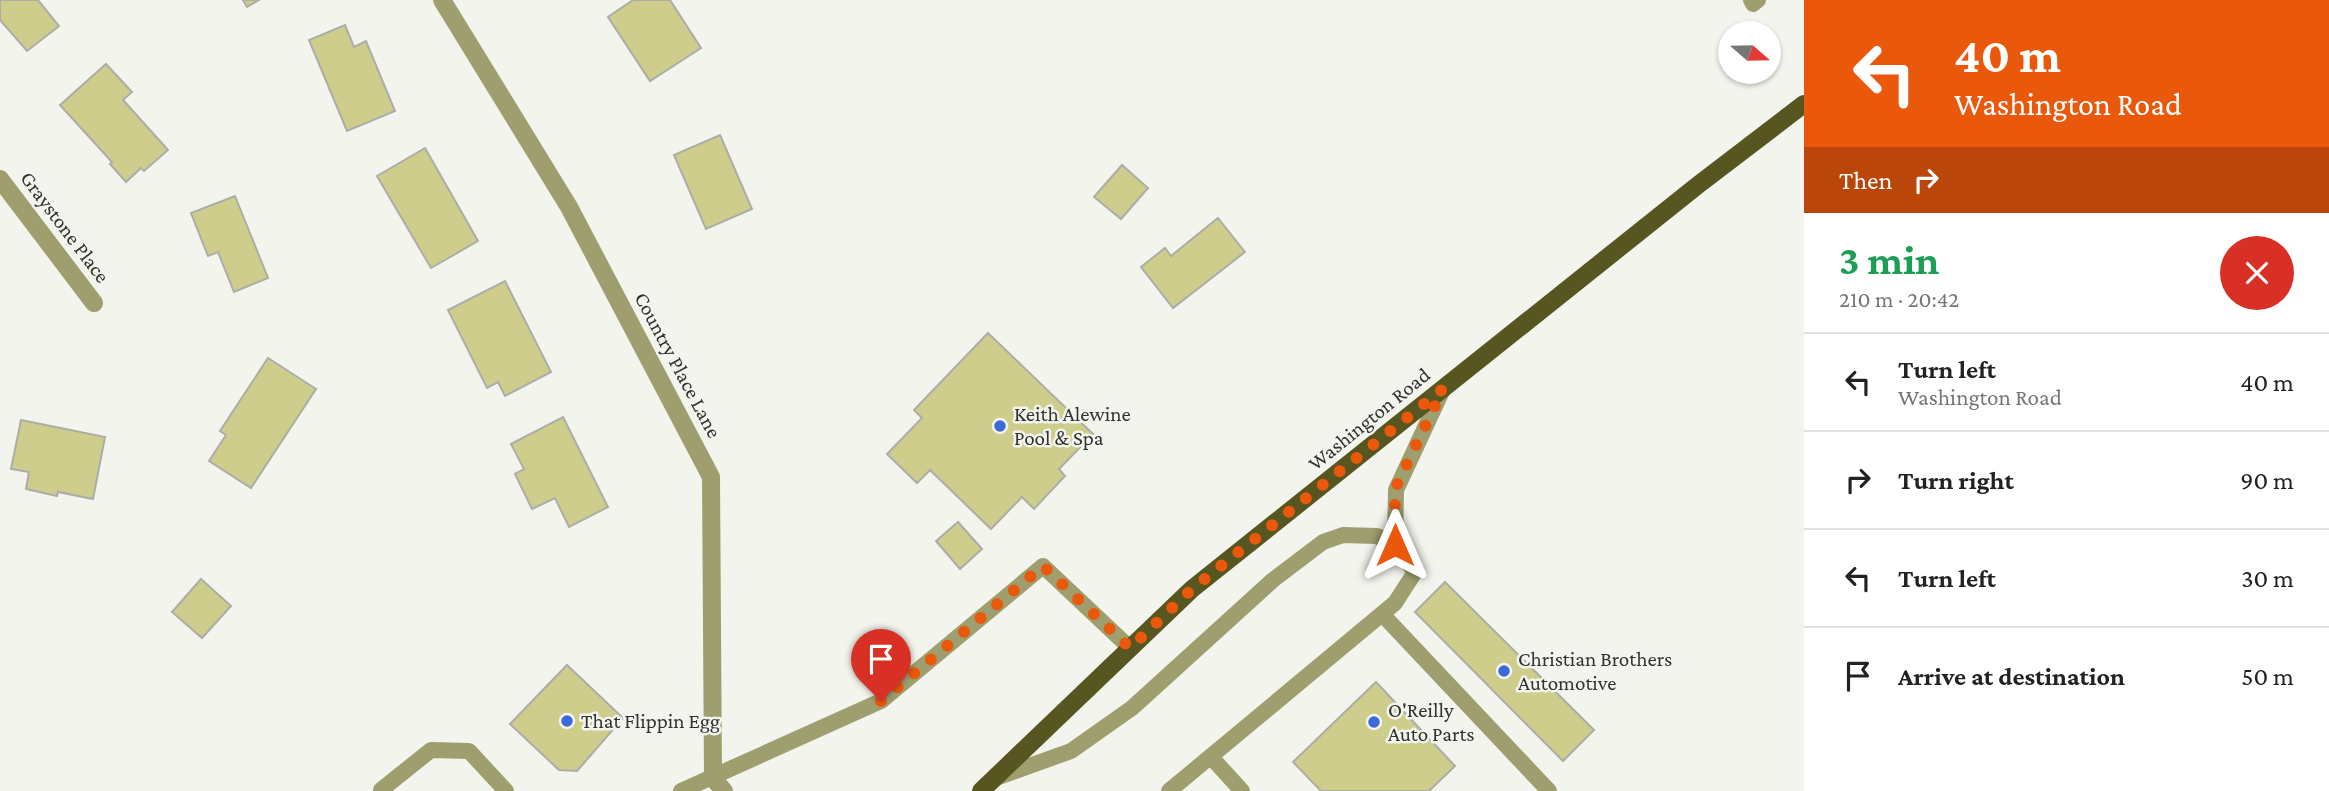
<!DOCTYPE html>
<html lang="en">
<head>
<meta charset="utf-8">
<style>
  :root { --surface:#fff; --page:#f2f2f2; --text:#222; --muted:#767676; --line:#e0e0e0 }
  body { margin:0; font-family:"Crimson Pro",serif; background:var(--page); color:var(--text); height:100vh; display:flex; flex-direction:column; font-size:26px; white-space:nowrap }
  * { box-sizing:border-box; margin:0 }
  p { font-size:23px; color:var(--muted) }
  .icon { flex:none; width:38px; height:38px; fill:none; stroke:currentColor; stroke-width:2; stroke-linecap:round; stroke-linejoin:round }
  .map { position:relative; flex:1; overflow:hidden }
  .drawer { display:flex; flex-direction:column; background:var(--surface); width:525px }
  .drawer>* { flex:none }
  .hud { background:#ea580c; color:#fff; overflow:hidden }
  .needle { width:46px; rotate:110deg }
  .fabs { position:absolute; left:1718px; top:21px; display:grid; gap:14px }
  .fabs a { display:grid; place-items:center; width:63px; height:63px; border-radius:50%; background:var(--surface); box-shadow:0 2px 5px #0004; font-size:35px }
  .pin { position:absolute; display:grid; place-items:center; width:60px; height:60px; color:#fff; margin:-72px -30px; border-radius:50% 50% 50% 0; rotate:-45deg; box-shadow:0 0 7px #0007 }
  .pin .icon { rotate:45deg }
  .me { position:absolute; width:77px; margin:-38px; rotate:0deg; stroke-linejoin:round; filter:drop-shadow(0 0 5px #0008) }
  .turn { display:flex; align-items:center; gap:24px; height:147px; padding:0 35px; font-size:32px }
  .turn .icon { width:91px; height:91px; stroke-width:2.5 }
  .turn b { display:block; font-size:49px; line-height:60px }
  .then { display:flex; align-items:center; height:66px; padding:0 35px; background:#0003; gap:14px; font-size:26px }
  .round { display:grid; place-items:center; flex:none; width:74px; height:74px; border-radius:37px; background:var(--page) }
  .summary { display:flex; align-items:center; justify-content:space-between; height:119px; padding:0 35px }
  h1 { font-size:42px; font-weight:700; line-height:52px; color:#1e9e55 }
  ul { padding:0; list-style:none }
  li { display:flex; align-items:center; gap:21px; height:98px; padding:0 35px; border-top:2px solid var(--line) }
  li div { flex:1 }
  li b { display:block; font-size:26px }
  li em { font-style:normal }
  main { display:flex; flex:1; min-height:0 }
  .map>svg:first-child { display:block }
  .building { fill:#cecd8c; stroke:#adada7; stroke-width:2 }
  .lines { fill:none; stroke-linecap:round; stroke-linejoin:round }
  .lane { stroke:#9e9e6e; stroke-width:16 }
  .street { stroke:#9e9e6e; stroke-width:18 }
  .primary { stroke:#575520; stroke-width:18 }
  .route { stroke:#ea580c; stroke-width:12; stroke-dasharray:0 21.6 }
  .poi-dot { fill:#3d6adb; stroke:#f3f4ed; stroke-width:2.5 }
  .labels { text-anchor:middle; stroke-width:5; stroke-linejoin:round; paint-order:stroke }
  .street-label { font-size:21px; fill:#32322f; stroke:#f3f4ed }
  .poi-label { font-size:21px; fill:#32322f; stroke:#f3f4ed; text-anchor:start }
</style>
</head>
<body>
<main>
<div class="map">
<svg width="1804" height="791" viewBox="0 0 1804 791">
  <rect width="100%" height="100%" fill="#f3f4ed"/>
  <g class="building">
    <path d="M0 0H38L59 26 27 51 0 20Z"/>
    <path d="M243 0H259L247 7Z"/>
    <path d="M633 0H670L701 48 650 81 608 17Z"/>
    <path d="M345 25 354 47 366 41 395 111 347 131 309 40Z"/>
    <path d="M106 64 132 92 123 100 168 150 144 171 141 168 126 182 110 164 112 162 60 105Z"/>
    <path d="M720 135 752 209 706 229 674 155Z"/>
    <path d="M425 148 478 241 431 268 377 176Z"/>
    <path d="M1122 165 1148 188 1121 219 1094 197Z"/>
    <path d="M235 196 268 278 234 292 218 252 208 256 191 213Z"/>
    <path d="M1218 218 1245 252 1173 308 1141 267 1165 248 1171 256Z"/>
    <path d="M505 281 551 372 505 396 498 382 487 388 448 310Z"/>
    <path d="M988 333 1093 434 1059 469 1065 476 1034 509 1022 497 991 529 930 470 917 483 887 454 922 418 914 410Z"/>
    <path d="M268 358 316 389 251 488 209 461 226 435 220 431Z"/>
    <path d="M563 417 608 507 569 527 555 498 532 509 515 474 524 469 511 444Z"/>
    <path d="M21 420 105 437 93 499 58 492 57 496 26 489 29 472 11 469Z"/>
    <path d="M958 522 982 549 960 569 936 541Z"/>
    <path d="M201 579 231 606 202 638 172 612Z"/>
    <path d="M1445 582 1594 730 1563 761 1415 612Z"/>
    <path d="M567 665 623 718 577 771 559 770 510 724Z"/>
    <path d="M1376 682 1455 766 1429 791H1321L1293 762Z"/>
  </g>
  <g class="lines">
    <g class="lane">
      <path d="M1751 0 1753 4 1758 0"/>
      <path d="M1395 545 1396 490 1443 389"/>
      <path d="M1382 614 1549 791"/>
      <path d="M1211 757 1242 791"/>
      <path d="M996 778 1071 751 1132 708 1273 580 1323 542 1343 535 1377 536 1395 545 1415 572 1395 603 1169 791"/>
      <path d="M381 790 431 750 469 751 506 791"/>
      <path d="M681 791 881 701 1043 566 1130 648"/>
    </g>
    <g class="street">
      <path d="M442 0 569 207 711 477 713 778 724 791"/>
      <path d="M0 179 94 303"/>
    </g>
    <path class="primary" d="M981 791 1192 589 1698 185 1804 104"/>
  </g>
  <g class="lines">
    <path class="route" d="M881 701 1043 566 1130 648 1192 589 1443 389 1395 489V545"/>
  </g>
  <g class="poi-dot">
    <circle cx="1000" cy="426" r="7"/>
    <circle cx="1504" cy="671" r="7"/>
    <circle cx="567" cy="721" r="7"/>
    <circle cx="1374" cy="722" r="7"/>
  </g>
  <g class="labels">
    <g class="street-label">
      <text transform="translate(65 227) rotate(53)" y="7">Graystone Place</text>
      <text transform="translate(678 365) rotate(62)" y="7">Country Place Lane</text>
      <text transform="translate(1369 419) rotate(-39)" y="7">Washington Road</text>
    </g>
    <g class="poi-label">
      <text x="1014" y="421">Keith Alewine<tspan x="1014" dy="24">Pool &amp; Spa</tspan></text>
      <text x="1518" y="666">Christian Brothers<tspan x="1518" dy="24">Automotive</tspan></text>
      <text x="1388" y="717">O'Reilly<tspan x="1388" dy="24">Auto Parts</tspan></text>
      <text x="581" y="728">That Flippin Egg</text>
    </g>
  </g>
</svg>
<div class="fabs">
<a><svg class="needle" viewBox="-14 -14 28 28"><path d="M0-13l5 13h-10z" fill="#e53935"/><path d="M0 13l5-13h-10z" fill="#767676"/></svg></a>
</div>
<div class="pin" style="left:881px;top:701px;background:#d93025"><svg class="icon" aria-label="arrive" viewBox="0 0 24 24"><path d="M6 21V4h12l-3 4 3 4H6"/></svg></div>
<svg class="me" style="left:1395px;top:545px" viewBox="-20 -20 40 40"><path d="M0-17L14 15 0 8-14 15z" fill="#ea580c" stroke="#fff" stroke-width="4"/></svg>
</div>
<section class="drawer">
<div class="hud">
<div class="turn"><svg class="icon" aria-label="left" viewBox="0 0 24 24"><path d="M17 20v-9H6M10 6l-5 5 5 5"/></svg><div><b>40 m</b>Washington Road</div></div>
<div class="then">Then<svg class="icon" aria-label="right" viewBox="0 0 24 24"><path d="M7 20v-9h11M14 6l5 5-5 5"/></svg></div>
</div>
<div class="summary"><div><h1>3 min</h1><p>210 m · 20:42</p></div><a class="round" style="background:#d93025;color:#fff"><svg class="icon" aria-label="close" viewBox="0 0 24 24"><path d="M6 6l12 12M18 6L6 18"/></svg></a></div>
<ul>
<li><svg class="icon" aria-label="left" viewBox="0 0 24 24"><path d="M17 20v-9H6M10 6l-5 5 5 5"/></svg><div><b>Turn left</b><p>Washington Road</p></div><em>40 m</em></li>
<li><svg class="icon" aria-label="right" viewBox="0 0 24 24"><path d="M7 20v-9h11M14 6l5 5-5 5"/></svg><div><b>Turn right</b></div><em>90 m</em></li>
<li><svg class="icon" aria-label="left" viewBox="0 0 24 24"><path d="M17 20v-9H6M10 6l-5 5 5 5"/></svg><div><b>Turn left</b></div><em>30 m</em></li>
<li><svg class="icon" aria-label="arrive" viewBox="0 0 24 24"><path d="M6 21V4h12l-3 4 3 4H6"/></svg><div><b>Arrive at destination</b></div><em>50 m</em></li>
</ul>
</section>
</main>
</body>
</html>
